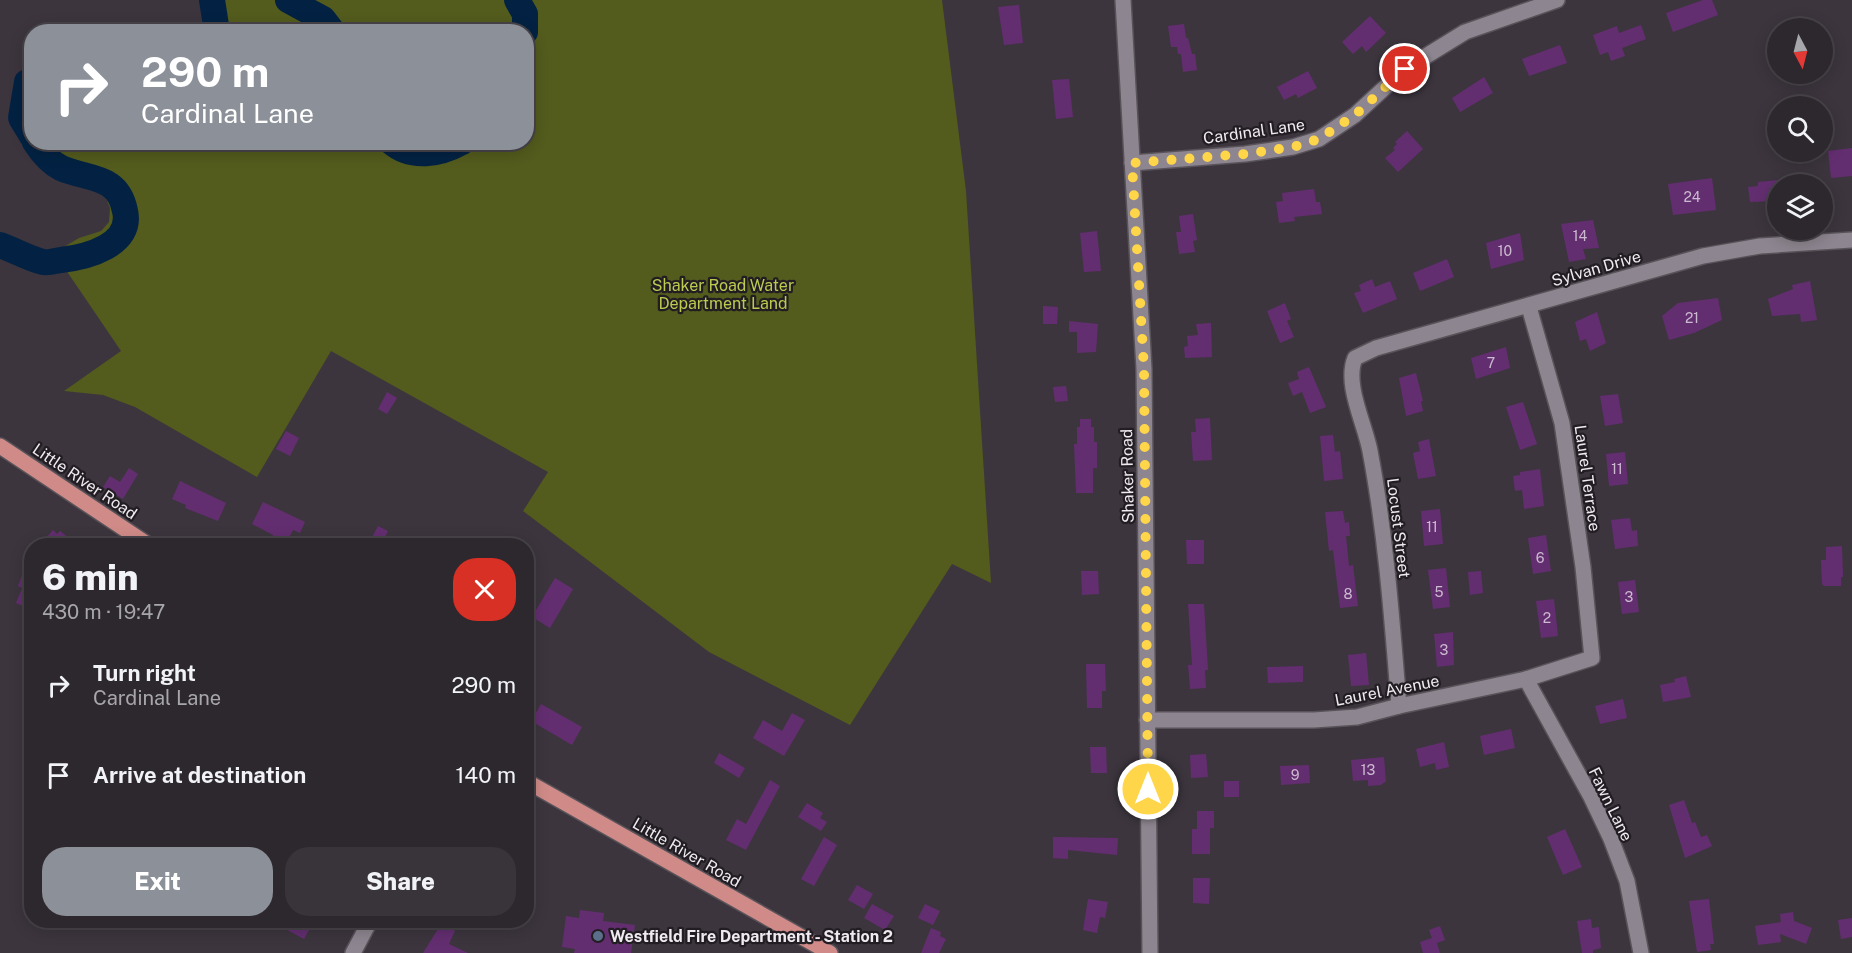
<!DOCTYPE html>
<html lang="en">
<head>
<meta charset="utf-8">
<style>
  :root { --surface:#2d282e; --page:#39343a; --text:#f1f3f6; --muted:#a7a6aa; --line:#48444a; --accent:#8c9099 }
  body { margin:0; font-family:"Public Sans",sans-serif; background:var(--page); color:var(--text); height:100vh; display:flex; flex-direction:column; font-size:22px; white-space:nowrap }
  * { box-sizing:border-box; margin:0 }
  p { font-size:20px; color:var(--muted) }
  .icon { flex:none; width:33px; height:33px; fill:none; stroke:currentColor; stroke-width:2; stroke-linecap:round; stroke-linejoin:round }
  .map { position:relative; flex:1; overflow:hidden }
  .drawer { position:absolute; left:24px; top:538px; width:510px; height:390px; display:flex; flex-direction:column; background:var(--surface); border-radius:24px; box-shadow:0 3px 15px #0003,0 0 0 2px var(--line) }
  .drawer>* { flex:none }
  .hud { position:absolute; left:24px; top:24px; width:510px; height:126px; border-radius:24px; box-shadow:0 3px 15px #0003,0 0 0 2px var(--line); background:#8c9099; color:#fff; overflow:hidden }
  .needle { width:39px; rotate:173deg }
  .buttons { position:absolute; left:1767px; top:18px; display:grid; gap:12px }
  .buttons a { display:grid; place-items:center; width:66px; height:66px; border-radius:50%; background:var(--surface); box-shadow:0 3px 15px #0003,0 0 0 2px var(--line); font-size:30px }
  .pin { position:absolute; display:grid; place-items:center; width:51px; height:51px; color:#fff; margin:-26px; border:3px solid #fff; border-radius:50%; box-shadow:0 2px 6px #0007 }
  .me { position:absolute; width:66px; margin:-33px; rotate:0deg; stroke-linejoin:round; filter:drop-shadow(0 0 4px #0008) }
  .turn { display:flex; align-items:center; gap:21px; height:126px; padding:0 18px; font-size:27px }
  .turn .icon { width:78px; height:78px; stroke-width:2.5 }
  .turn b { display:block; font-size:42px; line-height:51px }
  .round { display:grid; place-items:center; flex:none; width:63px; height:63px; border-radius:24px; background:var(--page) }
  .head { display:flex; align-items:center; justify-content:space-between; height:102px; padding:0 18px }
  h1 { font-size:36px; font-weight:800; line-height:45px }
  .primary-button { display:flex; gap:12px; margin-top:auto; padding:12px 18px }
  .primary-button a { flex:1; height:69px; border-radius:24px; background:var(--accent); color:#fff; font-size:24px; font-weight:800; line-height:69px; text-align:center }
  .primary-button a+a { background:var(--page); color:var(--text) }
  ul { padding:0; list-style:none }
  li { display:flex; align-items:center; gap:18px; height:90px; padding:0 18px }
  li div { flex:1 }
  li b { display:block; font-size:22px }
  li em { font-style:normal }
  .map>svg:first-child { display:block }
  .green { fill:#535b1d }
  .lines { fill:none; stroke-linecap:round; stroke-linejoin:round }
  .river { stroke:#032243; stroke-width:26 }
  .building { fill:#632e70 }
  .minor-casing { stroke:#585259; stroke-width:18 }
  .major-casing { stroke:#585259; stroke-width:18 }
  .minor { stroke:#8d858f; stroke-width:15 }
  .major { stroke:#d08b88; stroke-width:15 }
  .route { stroke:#ffd54a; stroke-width:10; stroke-dasharray:0 18 }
  .service-dot { fill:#5c6f8a; stroke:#211d22; stroke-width:2 }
  .labels { text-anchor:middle; stroke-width:4.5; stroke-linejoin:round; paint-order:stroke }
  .number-label { font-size:14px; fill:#ccbbd0 }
  .street-label { font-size:16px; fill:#efeaf0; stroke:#211d22 }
  .park-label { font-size:16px; fill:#bccb4e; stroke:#211d22 }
  .poi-label { font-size:16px; font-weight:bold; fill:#efeaf0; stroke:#211d22; text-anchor:start }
</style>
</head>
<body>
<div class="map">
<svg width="1852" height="953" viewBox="0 0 1852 953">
  <rect width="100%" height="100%" fill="#3c353e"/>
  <g class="green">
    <path d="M202 0H942L966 191 991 583 952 564 850 725 709 652 523 511 548 472 331 351 257 477 135 407 103 395 64 391 121 351 68 273 57 251 79 238 101 231 109 222 110 208 104 193 96 183 81 173 53 166 34 143 526 142V32L209 31V20Z"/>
    <path d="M31 69V139C8 110 12 98 31 69Z"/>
  </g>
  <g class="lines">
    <g class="river">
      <path d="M212 0 217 32"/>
      <path d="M288 0 323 19 333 32"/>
      <path d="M517 0 525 14V32"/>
      <path d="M32 80 27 82 21 118 32 136"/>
      <path d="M391 142C412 160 440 154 462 142"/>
      <path d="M0 245C14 250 28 258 43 262 48 263 55 261 61 260 87 257 133 245 125 211 118 174 88 180 61 168 51 163 42 153 35 142"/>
    </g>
  </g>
  <g class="building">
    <path d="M1703 0H1712L1718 15 1673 32 1666 13Z"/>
    <path d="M1019 5 1023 43 1004 45 998 7Z"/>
    <path d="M1370 16 1386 33 1366 52 1362 46 1353 54 1342 42Z"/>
    <path d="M1184 24 1186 38H1188L1192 54H1195L1197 70 1183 72 1181 54H1178L1177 47H1171L1168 26Z"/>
    <path d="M1641 25 1646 39 1622 48 1625 56 1611 61 1608 52 1600 55 1593 35 1617 26 1619 33Z"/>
    <path d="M1560 45 1567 63 1529 76 1522 59Z"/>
    <path d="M1308 71 1317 88 1298 98 1296 94 1284 100 1277 87Z"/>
    <path d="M1484 77 1493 93 1460 112 1452 98Z"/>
    <path d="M1069 79 1073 117 1056 119 1052 80Z"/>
    <path d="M1407 131 1423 149 1398 172 1385 158 1395 150 1393 148 1397 144 1395 142Z"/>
    <path d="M1852 148V176L1831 178 1828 151Z"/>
    <path d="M1712 178 1716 210 1673 215 1668 184Z"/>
    <path d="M1778 180V201L1750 202 1748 187 1758 186V182Z"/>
    <path d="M1314 189 1316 202H1320L1322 214 1294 217 1295 221 1279 223 1276 202 1283 201 1282 193Z"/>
    <path d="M1193 214 1197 240 1193 241 1195 252 1179 254 1176 232H1181L1179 216Z"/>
    <path d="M1593 220 1599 248 1583 249 1586 259 1569 262 1561 224Z"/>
    <path d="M1097 231 1101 271 1084 272 1080 233Z"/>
    <path d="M1520 233 1524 260 1491 269 1486 243Z"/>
    <path d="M1447 259 1454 277 1420 291 1413 273Z"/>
    <path d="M1372 279 1375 287 1390 281 1397 299 1363 313 1354 293 1361 291 1359 285Z"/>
    <path d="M1810 281 1817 320 1801 322 1800 314 1772 316 1768 299 1793 289 1792 285Z"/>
    <path d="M1718 298 1722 320 1694 333 1669 340 1662 316 1678 303Z"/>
    <path d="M1285 303 1291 319 1287 321 1294 337 1280 343 1267 311Z"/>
    <path d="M1043 306 1058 307 1057 324H1043Z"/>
    <path d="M1597 312 1606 343 1590 351 1586 339 1580 341 1575 322Z"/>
    <path d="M1069 321 1098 324 1096 352 1077 353V332H1069Z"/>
    <path d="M1211 323 1212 357 1185 358 1184 347 1188 346 1187 336 1198 335 1196 324Z"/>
    <path d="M1506 347 1510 368 1476 379 1471 358Z"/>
    <path d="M1309 367 1326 407 1310 413 1302 392 1293 396 1288 383 1299 379 1297 372Z"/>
    <path d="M1416 373 1423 401H1421L1423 411 1406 416 1399 378Z"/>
    <path d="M1066 386 1068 401 1055 402 1053 387Z"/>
    <path d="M387 392 397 398 387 414 378 409Z"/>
    <path d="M1618 394 1623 423 1605 426 1600 396Z"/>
    <path d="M1523 402 1537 444 1520 450 1506 407Z"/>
    <path d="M1210 418 1212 460 1193 461 1191 432H1196L1195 419Z"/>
    <path d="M1080 419H1091V427H1094V442H1097V468H1093V493H1076L1074 444H1077V427H1080Z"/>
    <path d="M286 431 299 438 290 456 276 449Z"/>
    <path d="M1333 435 1335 452 1340 451 1343 479 1324 481 1320 436Z"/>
    <path d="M1429 439 1436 476 1418 479 1413 453 1420 451 1418 442Z"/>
    <path d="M1625 452 1628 484 1609 486 1606 454Z"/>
    <path d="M129 468 138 474 123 499 103 487 110 476 120 482Z"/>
    <path d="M1540 469 1544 506 1524 509 1522 490 1515 491 1513 476 1520 475V472Z"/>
    <path d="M180 481 226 503 218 521 185 508 186 505 172 499Z"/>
    <path d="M263 502 305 522 300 533 293 530 285 546H268L273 535 252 524Z"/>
    <path d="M1440 509 1443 544 1424 546 1421 511Z"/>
    <path d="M1343 511 1345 523 1349 522 1350 536H1346L1349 566 1353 565 1358 606 1340 608 1333 550 1329 551 1325 512Z"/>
    <path d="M1630 518 1632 531 1637 530 1638 546 1615 549 1611 520Z"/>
    <path d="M378 526 388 531 381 546 369 543Z"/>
    <path d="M53 530 57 534 60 531 69 538 66 542 72 546H39Z"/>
    <path d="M1546 535 1551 571 1533 574 1528 538Z"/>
    <path d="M1186 540H1204V564H1187Z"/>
    <path d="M1842 546 1843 577H1841V586H1824L1822 584 1821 560H1826V547Z"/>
    <path d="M32 566V610L16 603 22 588 18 586 22 575 27 576Z"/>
    <path d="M1446 568 1450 607 1433 609 1428 570Z"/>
    <path d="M1081 571H1098L1099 594 1082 595Z"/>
    <path d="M1481 571 1483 593 1470 595 1468 572Z"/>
    <path d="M555 578 573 589 550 628 532 617Z"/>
    <path d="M1635 580 1639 612 1622 614 1618 582Z"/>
    <path d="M1554 599 1558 636 1541 638 1536 601Z"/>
    <path d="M1188 604H1204L1208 670H1205L1206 688 1190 689 1188 665H1192Z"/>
    <path d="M1453 632 1454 665 1437 667 1434 634Z"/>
    <path d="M1366 653 1369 685 1351 686 1348 655Z"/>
    <path d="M1086 664H1105L1106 691H1102V708H1087Z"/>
    <path d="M1303 666V682L1268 683 1267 667Z"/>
    <path d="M1686 676 1691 697 1663 702 1660 685 1675 682 1674 679Z"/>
    <path d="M1623 699 1627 718 1600 724 1595 706Z"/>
    <path d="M541 704 582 727 572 745 531 721Z"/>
    <path d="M792 713 805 720 784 756 753 738 763 720 782 731Z"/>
    <path d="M1511 729 1515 748 1484 755 1480 736Z"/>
    <path d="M1444 742 1449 767 1436 770 1435 763 1420 767 1416 749Z"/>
    <path d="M1090 747H1106L1107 773H1091Z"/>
    <path d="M719 753 745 768 739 778 714 763Z"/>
    <path d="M1206 754 1208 777 1191 778 1190 755Z"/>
    <path d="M1384 757 1386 781 1381 785 1368 786V780L1353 781 1351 760Z"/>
    <path d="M1309 765 1310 783 1281 785 1280 766Z"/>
    <path d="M770 780 780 786 746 850 726 840 737 819 746 824Z"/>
    <rect x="1224" y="781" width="15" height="16"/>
    <path d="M1684 800 1692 823 1695 822 1701 837 1707 835 1712 846 1685 858 1669 805Z"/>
    <path d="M807 803 823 813 820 818 827 822 821 831 798 817Z"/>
    <path d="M1197 811H1214V828H1210V854H1192V829H1197Z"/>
    <path d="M1565 829 1582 867 1563 875 1547 837Z"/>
    <path d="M824 837 837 845 814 886 801 879Z"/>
    <path d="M1053 837 1118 838 1117 855 1068 850V859L1053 858Z"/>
    <path d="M1193 878H1210L1209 904 1193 903Z"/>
    <path d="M857 885 873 894 864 909 848 900Z"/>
    <path d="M1088 899 1108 902 1105 918 1100 917 1097 933 1083 930Z"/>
    <path d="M1709 899 1714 944H1710L1711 950 1697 952 1689 901Z"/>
    <path d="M872 904 894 916 885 930 864 918Z"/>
    <path d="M925 904 940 911 933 925 918 918Z"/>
    <path d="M580 910 604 913 603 921 635 925 631 953H574L575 949 562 947 566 916 579 918Z"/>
    <path d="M1793 912 1794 921 1812 928 1806 944 1780 934 1781 942 1758 945 1755 926 1781 922 1780 914Z"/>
    <path d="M1852 918V937L1841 939 1838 920Z"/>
    <path d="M1591 919 1592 928 1599 927 1601 948 1593 950V953H1582L1577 921Z"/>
    <path d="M292 921H314L304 939 287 930Z"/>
    <path d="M441 924 455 931 449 944 468 953H423Z"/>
    <path d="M1440 926 1445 940 1437 943 1440 953H1423L1420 942 1432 938 1429 930Z"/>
    <path d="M931 928 941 932 940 936 946 939 939 953H921Z"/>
  </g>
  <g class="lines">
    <defs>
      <g id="minor">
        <path d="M1123 0 1144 369 1150 953"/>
        <path d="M1132 163 1245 154 1293 147 1319 139 1355 115 1405 69 1465 32 1557 0"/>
        <path d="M1526 679 1591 797 1611 839 1627 881 1641 953"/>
        <path d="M1399 706C1392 620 1386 535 1370 451 1365 424 1344 384 1355 358L1376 348 1703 256 1760 246 1852 240"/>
        <path d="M1147 720H1314L1357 717 1399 706 1526 679 1592 658 1583 567 1562 423 1529 307"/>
        <path d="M353 953 370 921"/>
      </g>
      <g id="major">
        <path d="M0 446 150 546"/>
        <path d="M526 781 830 953"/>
      </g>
    </defs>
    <use href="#minor" class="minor-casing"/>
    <use href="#major" class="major-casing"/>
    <use href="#minor" class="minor"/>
    <use href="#major" class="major"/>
  </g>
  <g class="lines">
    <path class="route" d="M1148 789 1144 369 1132 163 1245 154 1293 147 1319 139 1355 115 1405 69"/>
  </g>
  <circle class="service-dot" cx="598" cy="936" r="6"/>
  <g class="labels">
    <g class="number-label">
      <text x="1692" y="202">24</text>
      <text x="1580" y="241">14</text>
      <text x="1505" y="256">10</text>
      <text x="1692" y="323">21</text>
      <text x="1491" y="368">7</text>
      <text x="1617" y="474">11</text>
      <text x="1432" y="532">11</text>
      <text x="1540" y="563">6</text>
      <text x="1439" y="597">5</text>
      <text x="1348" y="599">8</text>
      <text x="1629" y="602">3</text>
      <text x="1547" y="623">2</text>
      <text x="1444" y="655">3</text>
      <text x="1368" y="775">13</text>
      <text x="1295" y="780">9</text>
    </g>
    <g class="street-label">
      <text transform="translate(1254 131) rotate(-8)" y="6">Cardinal Lane</text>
      <text transform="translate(1596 268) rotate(-16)" y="6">Sylvan Drive</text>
      <text transform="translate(1127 476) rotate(-91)" y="6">Shaker Road</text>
      <text transform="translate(1588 478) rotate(82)" y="6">Laurel Terrace</text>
      <text transform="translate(85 481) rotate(34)" y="6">Little River Road</text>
      <text transform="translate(1399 528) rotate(83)" y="6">Locust Street</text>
      <text transform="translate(1387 690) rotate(-11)" y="6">Laurel Avenue</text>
      <text transform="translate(1611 804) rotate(64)" y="6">Fawn Lane</text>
      <text transform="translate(687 852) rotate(30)" y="6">Little River Road</text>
    </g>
    <g class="park-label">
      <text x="723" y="291">Shaker Road Water<tspan x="723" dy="18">Department Land</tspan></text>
    </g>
    <g class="poi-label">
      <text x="610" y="942">Westfield Fire Department - Station 2</text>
    </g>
  </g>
</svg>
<div class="buttons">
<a><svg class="needle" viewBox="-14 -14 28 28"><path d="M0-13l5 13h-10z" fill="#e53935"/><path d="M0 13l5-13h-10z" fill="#a7a6aa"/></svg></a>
<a><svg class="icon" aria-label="search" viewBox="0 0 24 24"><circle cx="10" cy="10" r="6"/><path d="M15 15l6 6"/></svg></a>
<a><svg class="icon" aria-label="layers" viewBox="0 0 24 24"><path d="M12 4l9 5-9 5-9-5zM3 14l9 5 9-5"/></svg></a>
</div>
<div class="pin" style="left:1405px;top:69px;background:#d93025"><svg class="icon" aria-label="arrive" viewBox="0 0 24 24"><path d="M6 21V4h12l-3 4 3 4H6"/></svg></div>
<svg class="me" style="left:1148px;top:789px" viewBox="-20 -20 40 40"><circle r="17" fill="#ffd54a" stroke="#fff" stroke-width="3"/><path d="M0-11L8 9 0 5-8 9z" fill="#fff"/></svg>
<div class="hud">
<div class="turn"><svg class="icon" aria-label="right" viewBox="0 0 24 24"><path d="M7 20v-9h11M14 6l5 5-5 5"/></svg><div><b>290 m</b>Cardinal Lane</div></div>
</div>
<section class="drawer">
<div class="head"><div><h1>6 min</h1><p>430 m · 19:47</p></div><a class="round" style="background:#d93025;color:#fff"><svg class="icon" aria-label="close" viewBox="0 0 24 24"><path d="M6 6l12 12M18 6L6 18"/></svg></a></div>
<ul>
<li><svg class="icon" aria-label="right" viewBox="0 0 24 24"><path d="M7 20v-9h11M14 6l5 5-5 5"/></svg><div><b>Turn right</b><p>Cardinal Lane</p></div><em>290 m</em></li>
<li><svg class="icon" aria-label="arrive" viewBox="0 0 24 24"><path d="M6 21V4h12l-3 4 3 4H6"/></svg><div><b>Arrive at destination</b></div><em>140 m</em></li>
</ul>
<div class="primary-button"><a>Exit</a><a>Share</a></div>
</section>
</div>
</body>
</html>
